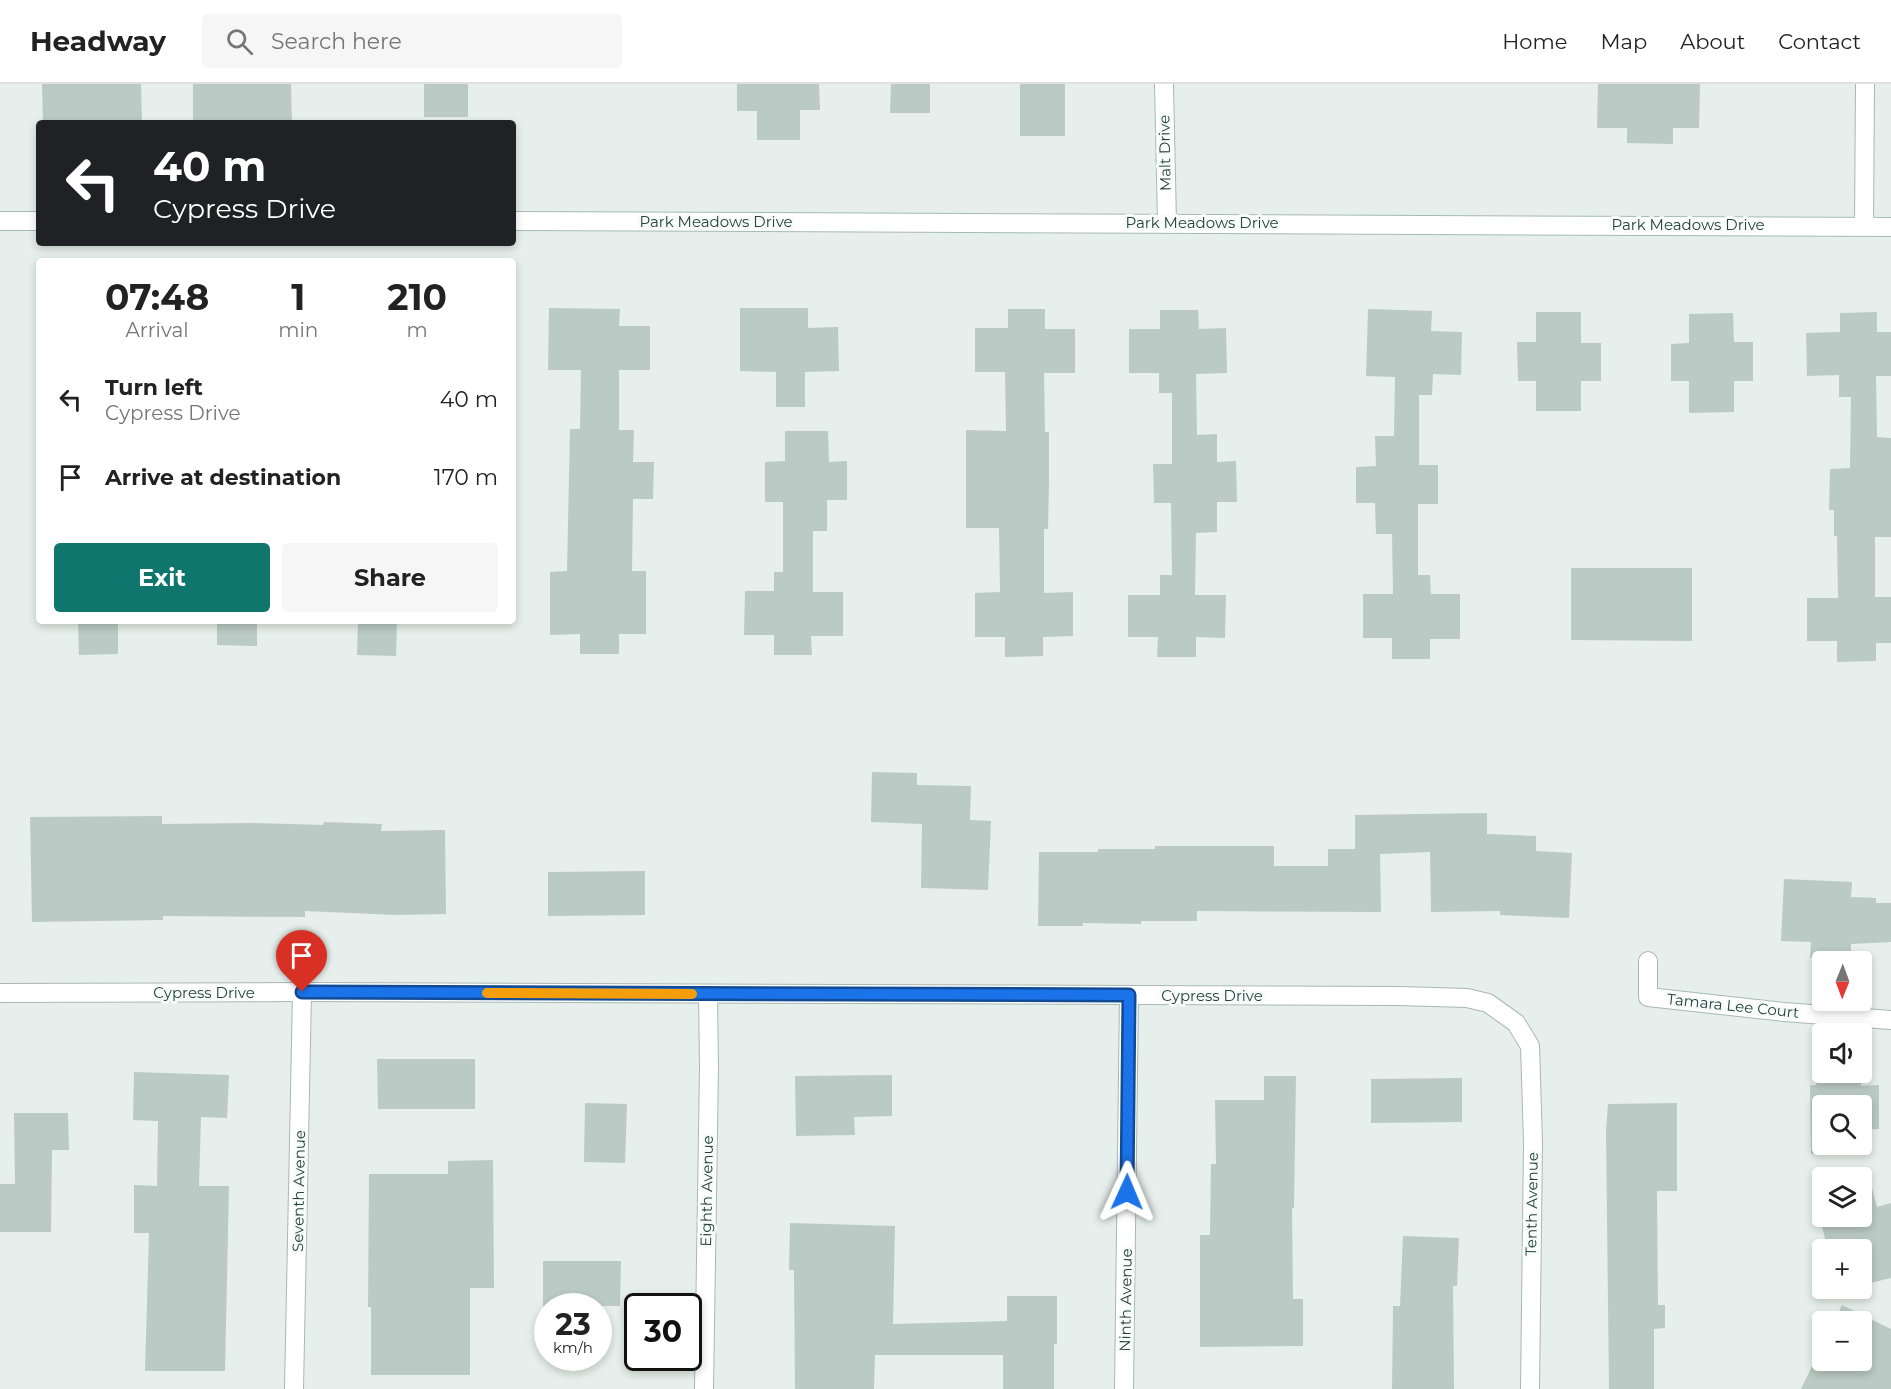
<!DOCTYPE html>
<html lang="en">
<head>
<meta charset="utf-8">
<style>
  :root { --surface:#fff; --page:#f6f6f6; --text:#222; --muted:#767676; --line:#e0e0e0; --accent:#0f766e }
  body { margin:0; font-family:Montserrat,sans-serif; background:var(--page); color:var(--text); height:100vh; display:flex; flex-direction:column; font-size:22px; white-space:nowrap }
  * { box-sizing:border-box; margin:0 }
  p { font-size:20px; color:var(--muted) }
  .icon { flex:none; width:33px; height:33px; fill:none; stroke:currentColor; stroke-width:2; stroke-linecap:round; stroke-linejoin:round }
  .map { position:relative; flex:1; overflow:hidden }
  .details { position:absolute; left:36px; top:174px; width:480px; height:366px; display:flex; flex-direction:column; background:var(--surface); border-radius:6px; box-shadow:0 3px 9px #0003 }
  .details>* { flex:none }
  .top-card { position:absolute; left:36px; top:36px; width:480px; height:126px; border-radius:6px; box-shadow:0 3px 9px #0003; background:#202124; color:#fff; overflow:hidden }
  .needle { width:39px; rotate:181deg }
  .tools { position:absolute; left:1812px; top:867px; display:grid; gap:12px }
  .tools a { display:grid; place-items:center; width:60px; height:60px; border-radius:6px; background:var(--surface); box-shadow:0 3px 9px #0003; font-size:30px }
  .speed { position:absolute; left:534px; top:1209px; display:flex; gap:12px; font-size:30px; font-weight:700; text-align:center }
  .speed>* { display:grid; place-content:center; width:78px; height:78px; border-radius:50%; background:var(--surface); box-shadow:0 3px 9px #0003; line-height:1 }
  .speed small { font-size:15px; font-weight:400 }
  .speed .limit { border:3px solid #111; border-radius:9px; background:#fff; color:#111 }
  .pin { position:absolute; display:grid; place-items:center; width:51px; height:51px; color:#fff; margin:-62px -26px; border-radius:50% 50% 50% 0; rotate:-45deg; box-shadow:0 0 6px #0007 }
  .pin .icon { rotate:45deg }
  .me { position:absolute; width:66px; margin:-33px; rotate:1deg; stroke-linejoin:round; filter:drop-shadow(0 0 4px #0008) }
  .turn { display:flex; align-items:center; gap:21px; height:126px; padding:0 18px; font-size:27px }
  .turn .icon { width:78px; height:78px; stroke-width:2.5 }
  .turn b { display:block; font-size:42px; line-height:51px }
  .eta { display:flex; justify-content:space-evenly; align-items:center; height:102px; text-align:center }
  .eta b { font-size:36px; font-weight:700; line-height:42px }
  .cta { display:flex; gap:12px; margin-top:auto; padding:12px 18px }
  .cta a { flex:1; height:69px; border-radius:6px; background:var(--accent); color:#fff; font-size:24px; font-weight:700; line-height:69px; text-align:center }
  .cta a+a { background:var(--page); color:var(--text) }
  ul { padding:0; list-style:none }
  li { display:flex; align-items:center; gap:18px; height:78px; padding:0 18px }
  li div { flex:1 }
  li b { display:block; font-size:22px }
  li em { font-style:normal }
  header { display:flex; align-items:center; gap:36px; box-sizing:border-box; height:84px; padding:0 30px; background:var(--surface); border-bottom:2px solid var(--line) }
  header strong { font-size:28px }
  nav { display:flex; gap:33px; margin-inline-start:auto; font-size:21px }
  .search { width:420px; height:54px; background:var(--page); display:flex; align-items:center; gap:15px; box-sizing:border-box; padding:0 21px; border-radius:6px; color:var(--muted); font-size:22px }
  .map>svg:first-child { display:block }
  .building { fill:#bbcac4 }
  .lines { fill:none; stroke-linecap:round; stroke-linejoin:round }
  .street-casing { stroke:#a8b8b2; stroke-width:20 }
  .secondary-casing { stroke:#a4bbb3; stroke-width:20 }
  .street { stroke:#fff; stroke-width:18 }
  .secondary { stroke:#fff; stroke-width:18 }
  .route-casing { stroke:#114b97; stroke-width:15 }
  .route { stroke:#1a73e8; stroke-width:10 }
  .slow { stroke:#f59e0b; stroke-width:10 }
  .labels { text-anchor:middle; stroke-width:6; stroke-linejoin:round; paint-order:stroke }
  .street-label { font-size:15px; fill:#24423a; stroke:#f7fbf9 }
</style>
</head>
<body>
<header>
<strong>Headway</strong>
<div class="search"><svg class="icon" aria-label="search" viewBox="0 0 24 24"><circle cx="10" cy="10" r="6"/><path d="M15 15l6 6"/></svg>Search here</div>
<nav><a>Home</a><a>Map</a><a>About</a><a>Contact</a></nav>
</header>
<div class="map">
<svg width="1891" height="1305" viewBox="0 0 1891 1305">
  <rect width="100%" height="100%" fill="#e6efeb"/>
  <g class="building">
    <path d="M42 0H141L142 39H43Z"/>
    <path d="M193 0H291L292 39H193Z"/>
    <rect x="424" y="0" width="44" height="33"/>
    <path d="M737 0H819L820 26H800V56H757V27H737Z"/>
    <path d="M891 0H930V29H890Z"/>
    <rect x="1020" y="0" width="45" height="52"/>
    <path d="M1598 0H1700L1699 44H1673V60L1627 59V44H1597Z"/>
    <path d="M549 224 620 225 619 242H650V286H619V346H634L633 378H654L653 415H633L632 487H646V550H619V570H580V550L550 551V488L567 487 570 345H580L581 286H548Z"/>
    <path d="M740 224H808V244L838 243 839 287 805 288V323H776V288L740 287Z"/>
    <path d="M1008 225H1045V245H1075V289H1044L1045 348H1049V398L1048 445H1044V509L1073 508V552L1043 553V572L1005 573V553H975V509L1000 508 999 444H966V346L1006 347 1005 288H975V244H1008Z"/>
    <path d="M1368 225 1432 227 1431 247 1462 248 1461 291 1433 290 1432 311H1419V381H1438V420H1418V491H1430L1431 510H1460V555H1430V575H1392V554H1363V510H1393L1392 450H1376L1375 419H1356V383L1376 382 1375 352H1394L1395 293 1366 292Z"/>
    <path d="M1160 226H1198L1199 245 1226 244 1227 289 1196 290 1197 351 1217 350V378L1236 377 1237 418H1217V448L1196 449 1195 511H1226L1225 554 1196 553V573H1157L1158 553H1128V511H1160V491H1172L1171 419H1154L1153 380H1172V309H1159V289H1129V245H1160Z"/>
    <path d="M1536 228H1581V259H1601V297H1581V327H1536V297H1518L1517 258H1536Z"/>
    <path d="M1877 228V248H1891V292H1876L1877 353 1891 354V453H1875V513H1891V559H1876V577L1837 578V557H1807V514H1838L1837 452H1834V426H1829L1830 385 1850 384 1851 313H1839V291L1807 292 1806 249 1840 248V229Z"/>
    <path d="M1733 229 1734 258H1753V297H1734V328L1689 329V297H1671V260L1689 259V230Z"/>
    <path d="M785 347H828L829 378 847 377V416H827V447H813V508H843V552H811L812 571H774V551H744L745 507H774V488H783V418H765V378L785 377Z"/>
    <path d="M1571 484H1692V557L1571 556Z"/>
    <path d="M78 537H118V570L79 571Z"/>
    <path d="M217 537H257V562L217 561Z"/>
    <path d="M358 537H397L396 572 357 571Z"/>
    <path d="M872 688 917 689V701L971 702 970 736 991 737 988 806 921 804 922 740 871 738Z"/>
    <path d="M1487 729V750L1536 752V767L1572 769 1569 834 1500 831V827L1431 828 1430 768 1380 770 1381 828 1197 827V837H1141V840L1083 839V842H1038L1039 768H1098V765H1155V762H1274V782H1328V765H1355V731Z"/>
    <path d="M162 732V740L251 739 323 741 324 738 382 740 381 747 445 746 446 830 396 831 305 827V833L163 832V836L32 838 30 733Z"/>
    <path d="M645 787V831L548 832V788Z"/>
    <path d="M1784 795 1852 798 1851 813 1876 814V819H1891V858L1851 860V876L1810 874 1811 858 1781 857Z"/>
    <path d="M377 975H475V1025H378Z"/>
    <path d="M134 988 229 991 227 1034 201 1033 199 1102H229L225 1287H145L149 1149H134V1101L157 1102 158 1037 133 1036Z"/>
    <path d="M1816 988H1861V1002L1879 1001V1045L1862 1046V1022H1822V1060H1861V1070H1811L1810 1001H1816Z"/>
    <path d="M892 991V1032L854 1033 855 1051 796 1052 795 992Z"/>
    <path d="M1264 992H1296L1294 1124H1292L1293 1215H1303V1262L1200 1263V1151H1210L1211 1080H1216L1215 1016H1264Z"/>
    <path d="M1462 994V1038L1371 1039V995Z"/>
    <path d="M585 1019 627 1020 625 1079 584 1078Z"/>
    <path d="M1677 1019V1107H1657L1658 1221H1665V1244L1654 1245V1305H1609L1606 1047 1608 1020Z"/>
    <path d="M14 1029H68L69 1066H52L51 1148H0V1100H15Z"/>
    <path d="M493 1076 494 1204H470V1291H371V1223H368L369 1090H448V1077Z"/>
    <path d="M1872 1104 1877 1123 1891 1119V1194L1862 1201V1182L1869 1166H1828L1816 1119 1822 1117V1132H1862V1107Z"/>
    <path d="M790 1139 895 1142 893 1240 1007 1237V1212H1057V1260H1054V1305H1003V1271H875L874 1305H795L794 1186H789Z"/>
    <path d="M1403 1152 1459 1154 1457 1202H1453L1454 1305H1392L1393 1222H1400Z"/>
    <path d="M543 1177H621L620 1222H543Z"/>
    <path d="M1842 1221 1891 1245V1305H1801L1822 1262V1276H1862V1238H1834Z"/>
  </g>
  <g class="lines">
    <defs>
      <g id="street">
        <path d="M1164 0 1167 139"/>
        <path d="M1864 142 1865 0"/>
        <path d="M1648 877V913L1784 928 1891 936"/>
        <path d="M0 909 302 908 1399 912 1467 914 1488 919 1516 939 1530 962 1533 1059 1530 1305"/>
        <path d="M294 1305 302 908"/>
        <path d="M704 1305 709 983 708 910"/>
        <path d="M1124 1305 1129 911"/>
      </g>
      <g id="secondary">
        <path d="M0 137H39"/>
        <path d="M513 137 1891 143"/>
      </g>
    </defs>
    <use href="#street" class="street-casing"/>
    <use href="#secondary" class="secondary-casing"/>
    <use href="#street" class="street"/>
    <use href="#secondary" class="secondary"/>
  </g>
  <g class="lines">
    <defs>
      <path id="route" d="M302 908 1129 911 1127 1108"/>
    </defs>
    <use href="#route" class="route-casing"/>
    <use href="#route" class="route"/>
    <path class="slow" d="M487 909 692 910"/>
  </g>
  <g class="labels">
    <g class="street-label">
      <text transform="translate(1165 69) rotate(-91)" y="5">Malt Drive</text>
      <text x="716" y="143">Park Meadows Drive</text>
      <text x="1202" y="144">Park Meadows Drive</text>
      <text x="1688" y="146">Park Meadows Drive</text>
      <text x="204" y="914">Cypress Drive</text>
      <text x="1212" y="917">Cypress Drive</text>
      <text transform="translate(1733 922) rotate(6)" y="5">Tamara Lee Court</text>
      <text transform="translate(299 1107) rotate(-89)" y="5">Seventh Avenue</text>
      <text transform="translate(707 1107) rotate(-89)" y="5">Eighth Avenue</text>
      <text transform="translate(1532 1120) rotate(-89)" y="5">Tenth Avenue</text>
      <text transform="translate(1126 1216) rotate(-89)" y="5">Ninth Avenue</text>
    </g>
  </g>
</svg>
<div class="tools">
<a><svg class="needle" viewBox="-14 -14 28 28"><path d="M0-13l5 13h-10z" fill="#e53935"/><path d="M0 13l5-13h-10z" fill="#767676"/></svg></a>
<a><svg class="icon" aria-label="sound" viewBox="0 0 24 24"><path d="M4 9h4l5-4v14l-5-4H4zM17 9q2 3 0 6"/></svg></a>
<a><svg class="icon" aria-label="search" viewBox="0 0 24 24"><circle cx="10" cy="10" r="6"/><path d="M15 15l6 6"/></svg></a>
<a><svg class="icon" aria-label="layers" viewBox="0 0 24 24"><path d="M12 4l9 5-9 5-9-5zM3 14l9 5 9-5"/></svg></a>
<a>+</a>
<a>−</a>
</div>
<div class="speed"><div>23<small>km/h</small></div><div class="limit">30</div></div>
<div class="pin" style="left:302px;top:908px;background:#d93025"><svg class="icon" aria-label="arrive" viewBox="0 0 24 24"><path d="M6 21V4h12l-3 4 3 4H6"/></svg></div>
<svg class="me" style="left:1127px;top:1108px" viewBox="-20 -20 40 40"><path d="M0-17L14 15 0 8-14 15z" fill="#1a73e8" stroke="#fff" stroke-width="4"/></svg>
<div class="top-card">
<div class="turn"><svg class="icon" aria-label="left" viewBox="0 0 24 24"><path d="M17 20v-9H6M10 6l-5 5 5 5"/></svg><div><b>40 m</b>Cypress Drive</div></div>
</div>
<section class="details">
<div class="eta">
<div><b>07:48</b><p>Arrival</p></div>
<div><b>1</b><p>min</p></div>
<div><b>210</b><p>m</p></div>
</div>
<ul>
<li><svg class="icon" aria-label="left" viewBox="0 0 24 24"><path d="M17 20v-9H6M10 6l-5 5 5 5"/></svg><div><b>Turn left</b><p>Cypress Drive</p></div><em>40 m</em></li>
<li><svg class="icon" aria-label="arrive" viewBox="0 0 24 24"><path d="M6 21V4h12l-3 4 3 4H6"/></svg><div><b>Arrive at destination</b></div><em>170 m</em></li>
</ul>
<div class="cta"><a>Exit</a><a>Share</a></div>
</section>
</div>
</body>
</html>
